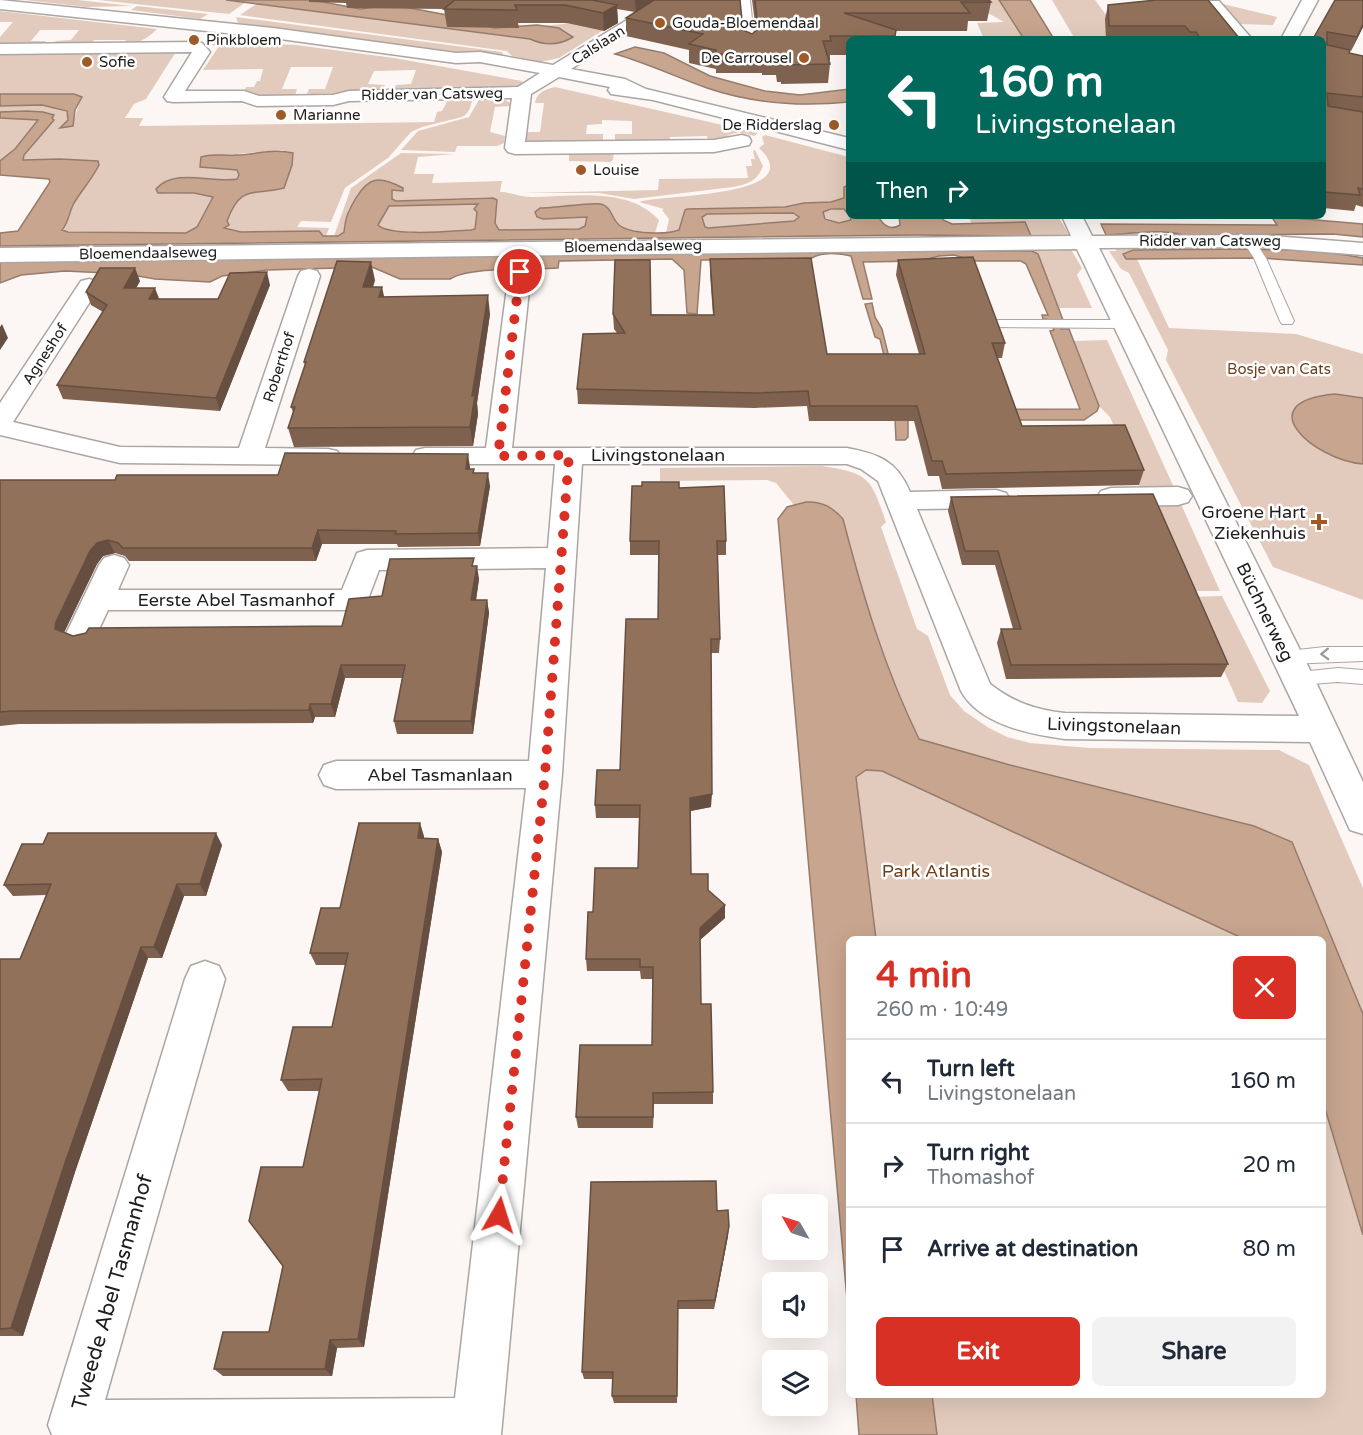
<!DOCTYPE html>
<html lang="en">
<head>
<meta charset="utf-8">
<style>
  :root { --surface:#fff; --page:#f2f2f3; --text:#1f2937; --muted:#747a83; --line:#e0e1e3; --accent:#d93025 }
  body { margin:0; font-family:"Varela Round",sans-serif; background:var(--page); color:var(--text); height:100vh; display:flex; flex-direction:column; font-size:22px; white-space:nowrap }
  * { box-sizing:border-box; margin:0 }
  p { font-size:20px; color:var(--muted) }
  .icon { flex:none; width:33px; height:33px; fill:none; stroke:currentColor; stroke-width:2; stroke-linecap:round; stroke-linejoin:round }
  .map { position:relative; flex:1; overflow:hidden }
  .sheet { position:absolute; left:846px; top:936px; width:480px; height:462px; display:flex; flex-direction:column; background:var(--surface); border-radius:9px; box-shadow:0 6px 24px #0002 }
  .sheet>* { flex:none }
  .banner { position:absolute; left:846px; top:36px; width:480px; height:183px; border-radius:9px; box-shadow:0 6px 24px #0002; background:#00695c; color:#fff; overflow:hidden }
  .needle { width:39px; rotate:309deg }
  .tools { position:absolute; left:762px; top:1194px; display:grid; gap:12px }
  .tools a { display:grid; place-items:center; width:66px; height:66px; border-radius:9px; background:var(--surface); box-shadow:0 6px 24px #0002; font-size:30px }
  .pin { position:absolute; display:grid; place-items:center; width:51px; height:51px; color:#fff; margin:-26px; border:3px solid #fff; border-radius:50%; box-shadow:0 2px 6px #0007 }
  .me { position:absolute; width:66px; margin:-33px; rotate:6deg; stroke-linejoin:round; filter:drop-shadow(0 0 4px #0008) }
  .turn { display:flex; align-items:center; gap:21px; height:126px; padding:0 30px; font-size:27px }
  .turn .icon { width:78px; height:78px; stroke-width:2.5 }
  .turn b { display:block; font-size:42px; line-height:51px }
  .then { display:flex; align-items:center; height:57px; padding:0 30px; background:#0003; gap:12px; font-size:22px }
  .round { display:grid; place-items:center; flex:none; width:63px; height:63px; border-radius:9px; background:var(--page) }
  .headline { display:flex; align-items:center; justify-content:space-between; height:102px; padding:0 30px }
  h1 { font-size:36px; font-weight:700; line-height:45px; color:var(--accent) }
  .action { display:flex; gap:12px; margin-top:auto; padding:12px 30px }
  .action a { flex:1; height:69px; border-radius:9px; background:var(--accent); color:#fff; font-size:24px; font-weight:700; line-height:69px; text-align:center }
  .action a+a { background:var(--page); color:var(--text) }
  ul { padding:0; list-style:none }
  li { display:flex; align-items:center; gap:18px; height:84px; padding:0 30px; border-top:2px solid var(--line) }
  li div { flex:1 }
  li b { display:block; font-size:22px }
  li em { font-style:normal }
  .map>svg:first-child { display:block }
  .green { fill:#e2cbbc }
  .water { fill:#c8a58e; stroke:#967c6c; stroke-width:1.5; fill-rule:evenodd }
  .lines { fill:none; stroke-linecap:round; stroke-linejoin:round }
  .lane-casing { stroke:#aba6a3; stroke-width:2 }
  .street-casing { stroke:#aba6a3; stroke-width:3 }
  .lane { fill:#fff; fill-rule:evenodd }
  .street { fill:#fff; fill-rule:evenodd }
  .wall { fill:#7e614e }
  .shaded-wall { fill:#664f40 }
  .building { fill:#92715b; stroke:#664f40; stroke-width:1.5 }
  .oneway { stroke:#9b9a99 }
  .route { stroke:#d93025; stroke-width:10; stroke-dasharray:0 18 }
  .poi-dot { fill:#9e5b29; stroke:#fff; stroke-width:2 }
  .labels { text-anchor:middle; stroke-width:5; stroke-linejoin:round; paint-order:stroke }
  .far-poi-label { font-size:15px; fill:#201e1d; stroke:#fff; text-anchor:start }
  .far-street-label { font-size:15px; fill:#201e1d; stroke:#fff }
  .far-park-label { font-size:15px; fill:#6e3f1b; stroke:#fff }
  .street-label { font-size:18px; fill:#201e1d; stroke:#fff }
  .poi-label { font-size:18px; fill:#201e1d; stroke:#fff; text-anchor:end }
  .park-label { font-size:18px; fill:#6e3f1b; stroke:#fff }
  .near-street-label { font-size:21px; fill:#201e1d; stroke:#fff }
</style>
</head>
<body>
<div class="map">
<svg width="1363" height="1435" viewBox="0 0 1363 1435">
  <rect width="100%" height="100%" fill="#fcf7f4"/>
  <g class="green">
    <path d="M24 0H78L132 6 86 7Z"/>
    <path d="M98 0H226L246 2 229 14Z"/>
    <path d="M950 0H999L1024 39H984L977 23 1004 22 988 13Z"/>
    <path d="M1052 0H1095L1124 39H1075Z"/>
    <path d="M258 3 530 39C546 47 558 43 573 36L564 30 538 26 565 24 563 18 613 24 559 58 540 62 512 56 507 51 240 15Z"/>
    <path d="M1223 4 1277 17 1273 25 1239 24Z"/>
    <path d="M137 6 208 14 200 19 131 10Z"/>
    <path d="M0 11 157 29C148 39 136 44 123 45L126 40H94L89 46 53 45 56 41 71 40 79 30H40L31 41H46L42 45 0 47V37L13 22H0Z"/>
    <path d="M236 17 502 52 504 59 238 23Z"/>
    <path d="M221 36 243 40 241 42 296 45 394 58 522 81V85L514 89H430L429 92 394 90 396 85 411 84 416 70 374 71 368 84 385 85 382 91 339 96H306L309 89H325L333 67H291L282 89H297L295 96 265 98 243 94 246 87H254L257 81H260L263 69 203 70 219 46 211 45Z"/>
    <path d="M177 50 146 99 134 104 125 118H143L139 126 434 122 437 112 442 111 448 100H472C471 107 469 113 462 117L422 127 411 132 388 158 345 188 331 222 301 221 297 227 329 228 326 236 296 232H241L223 228C239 198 233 193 270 191L293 153 282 150 201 157 208 168 237 170 239 175 237 179 221 180 163 194 194 193 213 197 197 227 186 233 62 231C69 222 69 212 74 203 82 190 91 179 99 165L98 162 60 159 23 160 24 155 54 120 52 118 54 116 41 112H0V106C20 106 52 99 68 114L66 124 60 128 71 127C76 117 77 107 82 97L74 94H0V51Z"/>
    <path d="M555 87 758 133 754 136C728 127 727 141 708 143L707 136 670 137V144L615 142V134H632V121L602 120V124L587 125 586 134H603V143H530L525 140 524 132H540L544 103H535C537 92 544 90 555 87Z"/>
    <path d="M480 98H501L511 103 510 106 495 107 490 132 505 136 504 143 497 146H457L455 152 401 150 418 131 469 117Z"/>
    <path d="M25 117 38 119 15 149 0 161V118Z"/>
    <path d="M765 135 849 157V185L844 198 831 202 804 203 785 207 687 209 679 230 666 233 669 219 662 210 664 209 639 202C659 194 812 198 759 148L764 144 762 137Z"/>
    <path d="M755 150 763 166C757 181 749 184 733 187L634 199 599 193H520L658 190 659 179 748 178 746 166H752L751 159H755L753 151Z"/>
    <path d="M614 151 613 160 610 162 569 161V152Z"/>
    <path d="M401 153 454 154 418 157 414 174H434L432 183 502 181 500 192C511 192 520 197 531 197 572 197 628 186 659 220L655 233C646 233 625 231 618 224 609 215 613 209 599 203L592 205 586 217 588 219 586 224 579 229 499 230 495 223 496 208 490 197 396 201 392 199V190H398L396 184 352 205 348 210 344 232 339 236H334L351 188Z"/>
    <path d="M479 204 475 229 471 230C453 231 391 237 378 225L389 206Z"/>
    <path d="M840 208 847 211 852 220 839 223 822 216 823 212Z"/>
    <path d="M793 213 799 217 794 221 706 228 702 217 707 214Z"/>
    <path d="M969 216H1058L1071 238 1031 236 1025 222 972 225Z"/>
    <path d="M1242 246 1245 249 1133 250 1124 254 1127 259H1137L1169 328 1296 334 1363 354V398L1355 396 1296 430C1313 449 1337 462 1363 464V600L1273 567 1166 360 1168 350 1129 273 1121 269 1109 251H1116V247Z"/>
    <path d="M950 247 1070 248 1082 268 1077 275 1092 308H1057L1041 261 1032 251H950Z"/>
    <path d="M1107 340 1176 492H1142L1110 417 1099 406 1072 341Z"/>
    <path d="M822 466C870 473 871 479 886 522L881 527 917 629 928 636 950 695 964 711 989 728 1007 737 1030 743 1090 748 1279 750 1309 765 1363 888V1014L1292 842 1254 826 1010 765 919 739 892 683 866 607 843 519C830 505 813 501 794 505L776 483 767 480 660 481V468Z"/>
    <path d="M1146 502H1180L1220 591H1186Z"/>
    <path d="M1222 596 1270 691 1262 703 1238 702 1191 597Z"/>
    <path d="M866 770 882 771 1244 939H876L856 776Z"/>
    <path d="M1323 1102 1363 1235V1435H937L932 1395H1323Z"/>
  </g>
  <g class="water">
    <path d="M226 0H313L360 9 394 5 458 17 494 28 537 25 559 28 573 37C560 45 545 46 530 39Z"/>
    <path d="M999 0H1030L1054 39H1024Z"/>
    <path d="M635 47 664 53 710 76 765 91 800 95 849 89V102C800 107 754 104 707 88 676 77 647 63 615 54Z"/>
    <path d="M0 94H74L82 97 75 110 73 126 60 128 68 120 67 111 42 105 0 106Z"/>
    <path d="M27 111 43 112 54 115 52 118 54 120 24 155 23 160 60 159 98 161 99 165C92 179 82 190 74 203 69 212 69 222 62 230L68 232 186 233 197 227 213 197 194 193H158L156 189C175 167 214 184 237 179L239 175 237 170 200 167 201 157C212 153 223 156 235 155 255 155 273 148 293 153L292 165 284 188C252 196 241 184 227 221L229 225 224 228 241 232 319 231 323 236H338L344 232C346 215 348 212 356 198 369 176 380 176 403 188V191L392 190V199L396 201 493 198 497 200 495 223 499 230 579 229 585 226 587 217 543 219 537 217 535 212 540 208C550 208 596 202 601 204 612 207 611 218 619 225 630 234 666 235 679 230L685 210 687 209 785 207 804 203 831 202 844 198V187L849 185V215L844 209H831L823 212 825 219 839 223 851 220 850 216H878C883 225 890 231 900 225L899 216H941L943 220 952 224 1025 222 1031 236 917 235 0 246V233L18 231 50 182 49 179 0 175V161L15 149 38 120 0 118V112ZM478 204 474 209 477 212 475 229 471 230C453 231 390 237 378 225L389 206ZM707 214 793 213 799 217 794 221 708 228 705 227 702 217Z"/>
    <path d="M1271 216H1291L1293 218 1363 224V237L1333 234 1184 235C1157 228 1134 234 1106 235L1101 224 1277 225Z"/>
    <path d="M1245 249C1285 250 1324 250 1363 258V265L1260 258 1126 259 1123 254 1133 250Z"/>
    <path d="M840 251H1032L1038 254 1063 320H1058L1061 329H1069L1099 406 1097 411 1084 420H908V437L905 440H896L894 397 880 339 875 337 865 304 872 303 875 317 882 329 902 410 1080 409 1050 331 1054 330 1050 320 1043 319 1042 315H1048L1026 264 1021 261H975L954 255 939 256 920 261 863 262 872 299H863L851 256C838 253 821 252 810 259L701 260 697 314 687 313 684 270 672 259 559 261 558 268C531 270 470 266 450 279H400L372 267 267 270 222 276 210 282 155 279 127 274 65 271 21 275 0 283V260Z"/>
    <path d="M1335 394 1363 398V464C1314 460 1247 402 1335 394Z"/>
    <path d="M806 502C822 501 832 507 843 519 863 596 884 667 919 739L1010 765 1254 826 1292 842 1363 1014V1235L1323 1102V939H1244L882 771 866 770 856 777 876 939H849V1322L778 519 787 507Z"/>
    <path d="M856 1395H932L937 1435H859Z"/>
  </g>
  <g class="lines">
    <defs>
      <g id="lane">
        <path d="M740 0H750L755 48 750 51 745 48Z"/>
        <path d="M1248 236 1252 237 1266 258 1294 321 1292 324H1282L1280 321 1254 258 1242 240Z"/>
        <path d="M998 320H1126L1133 324 1126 328 993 327 991 324 993 321Z"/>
        <path d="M1324 647H1363V661L1287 664 1280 662 1278 657 1280 652Z"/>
        <path d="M1338 668 1363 670V684L1338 682 1298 685 1291 683 1289 678 1291 673Z"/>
      </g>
      <g id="street">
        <path d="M0 0 273 28 456 53 480 52 553 65 660 0H679L571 69 625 79 646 89 849 138V150L653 100 611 94 608 90 610 87 559 77 531 94 525 142 714 140 742 135 749 137 751 141 749 145 714 152 515 154 508 152 505 148 512 98 349 101 333 105 257 106 242 101 173 102 167 101 164 97 192 52 0 54V44L196 42 202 43 210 52 185 91H244L259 96 333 95 349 91 518 87 540 73 480 62 456 63 273 38 0 9Z"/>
        <path d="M1302 0H1318L1297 39H1281Z"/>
        <path d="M1207 1H1219L1252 39H1235L1207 7 1205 4Z"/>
        <path d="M1062 216H1082L1092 236 1261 235 1363 243V255L1261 247 1099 248 1314 678 1363 782V834L1350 830 1310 742 1065 739C1030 734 980 725 961 691L878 481 861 469 847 464H582L562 774 501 1435H52L48 1425 185 979 191 966 205 961 219 966 225 979 105 1400 455 1398 526 788 336 789 324 785 319 775 324 765 336 761H529L546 568 379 570 365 607 354 610H108L92 644 81 647 70 644 65 636 99 565 104 558 114 555 124 558 129 565 118 590H342L357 553 367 550 548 548 555 464H425L416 462 412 456 416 450 425 448H486L509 272 512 267 520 265 528 267 531 272 512 448H847C879 454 897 461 910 492L996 490 1006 493 1010 499 1006 505 996 508 917 509 990 684C1013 702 1036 710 1065 713L1299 716 1077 249 0 262V248L1071 236Z"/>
        <path d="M309 269 317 271 320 276 265 448 328 449 337 451 341 457 337 463 328 465 120 463 0 435V403L81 281 89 279 97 281 100 286 13 422 120 447 239 448 298 276 301 271Z"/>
        <path d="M1178 487 1188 490 1192 496 1188 502 1178 505 1111 506 1101 503 1097 497 1101 491 1111 488Z"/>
      </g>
    </defs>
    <use href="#lane" class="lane-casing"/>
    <use href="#street" class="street-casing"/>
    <use href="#lane" class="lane"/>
    <use href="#street" class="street"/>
  </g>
  <g class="wall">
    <path d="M309 0H740L743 30 752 34 756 31 752 0H989L991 2 987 21H968L967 31H896L895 39H849V55H830V60H828L830 64 828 83 781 84V82H777L776 75H762V73H716V69L689 63V50L626 36V18L635 12 617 9 618 23 604 31 567 23H518L519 28 447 27 444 9 347 8 346 3 309 2Z"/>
    <path d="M1363 0V27L1351 51 1350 50 1349 53 1363 56V207L1356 205 1354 211 1323 208V39H1313Z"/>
    <path d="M1108 5 1240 39H1106L1105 19Z"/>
    <path d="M710 259 827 354H919L896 275 898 260 1005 343 1002 358H997L1022 426 1144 470 1139 485 942 489 939 476H928L914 421H809L807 406 754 408 578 404 577 389 617 333 614 329 613 314 713 315 710 274Z"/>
    <path d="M375 280 373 287 384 297 490 314 477 403 478 414 473 446 294 447 288 428 293 412 291 407 305 365 304 362Z"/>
    <path d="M140 281 136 288 159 299H218L270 285 220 411 63 399 57 385 103 312 91 305 86 292Z"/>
    <path d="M470 467V469H474V473L490 486 480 546 398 547 397 544H322L316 561H129L125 556 115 553 103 556 97 564 64 632 73 636 342 626 382 596 475 566 479 579 476 600H487L489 613 473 734H397L394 721 402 678H345L335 717H315L313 723 19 724 0 726V480H115L278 475Z"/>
    <path d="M642 486 679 488 726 541V555H717L720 639 719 653H711V807L691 811V874L708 890 725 918 700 940 701 1004 713 1092V1104H654L653 1128H578L576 1117 652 1045 653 979H641L640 971H587L586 959 593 912 638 868 639 818H596L595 805 620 770 658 619 659 555H630V541Z"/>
    <path d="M951 497 1228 664 1221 677 1006 679 997 643 1001 629H1013L995 565H962L948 511Z"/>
    <path d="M424 836V838L438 839 442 852 364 1347 337 1348 332 1376H223L214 1369 269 1332 319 1091H288L281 1080 332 1027 345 965H316L310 953 340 908Z"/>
    <path d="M222 845 206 896H184L162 958H148L75 1172 23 1336H0V959H20L46 895 13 896 4 885Z"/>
    <path d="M717 1211 728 1236 714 1309H678L677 1403H614L612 1396 613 1379H584L582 1372Z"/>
  </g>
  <g class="shaded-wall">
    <path d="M635 0H656L636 13Z"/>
    <path d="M617 5 618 23 604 31 603 13Z"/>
    <path d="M1363 24V27L1351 51 1357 37Z"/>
    <path d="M371 262 375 280 367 305 363 287Z"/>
    <path d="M135 268 140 281 129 301 124 288Z"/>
    <path d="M267 272 270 285 220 411 216 398Z"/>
    <path d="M382 287 386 305 379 297Z"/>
    <path d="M155 288 160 301 149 299Z"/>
    <path d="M488 295 490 314 477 403 478 414 473 446 470 427 472 396Z"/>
    <path d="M2 324 8 338 0 350V327Z"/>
    <path d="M468 454 470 467 468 482 466 469Z"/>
    <path d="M488 473 490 486 480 546 478 533Z"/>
    <path d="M318 530 322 544 316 561 312 548Z"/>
    <path d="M108 540 115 553 103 556 97 564 63 635 55 629 56 622 90 551 97 543Z"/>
    <path d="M477 566 479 579 474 614 471 600Z"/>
    <path d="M487 600 489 613 473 734 471 721Z"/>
    <path d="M341 665 345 678 335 717 331 704Z"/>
    <path d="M310 704 315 717 313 723 309 710Z"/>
    <path d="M712 794 711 807 690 811V798Z"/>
    <path d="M420 823 424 836 422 852 418 838Z"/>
    <path d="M216 833 222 845 206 896 200 884Z"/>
    <path d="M438 839 442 852 364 1347 358 1339Z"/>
    <path d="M177 884 184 896 162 958 154 947Z"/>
    <path d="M725 905V918L700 940V928Z"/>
    <path d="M141 947 148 958 75 1172 23 1336 11 1328 65 1163Z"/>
    <path d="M729 1226 728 1236 714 1309 715 1300Z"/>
    <path d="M330 1340 337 1348 332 1376 325 1369Z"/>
  </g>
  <g class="building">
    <path d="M455 0H592L617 5 603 13 565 5H515L517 10 444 9Z"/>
    <path d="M654 0H740L743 30 752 34 758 29 755 0H989L991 2H961L970 13H844L896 30 895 36H830L831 41H823L830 64 783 65 782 63H778L777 56H763V54H716V50L689 44 703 34 626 18Z"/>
    <path d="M1156 0H1208L1240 39H1201L1196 32H1190L1185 26H1109L1108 5Z"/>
    <path d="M1335 0H1363V24L1357 37 1327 32V45L1350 50 1349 53 1363 56V97L1327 93 1328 106 1363 112V189L1358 188 1360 195 1324 192 1323 188V39H1313Z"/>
    <path d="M973 257 1005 343H992L1022 426 1125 425 1144 470 946 474 942 461H932L917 406H810L808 391 755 393 577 389 583 334 625 333 613 314 615 260H650L651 315H714L710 259 811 258 827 354H925L898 260Z"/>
    <path d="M337 261 371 262 363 287H382L379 297 488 295 472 396 475 395 470 427 288 428 295 407H291L306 362H304Z"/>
    <path d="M100 268H135L124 288H155L149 299H218L230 273 267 272 216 398 57 385 107 305 86 292Z"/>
    <path d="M285 453 468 454 466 469H474L473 473H488L478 533 395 534 396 531 318 530 312 548H123L118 543 108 540 97 543 90 551 56 622 55 629 73 636 86 633 89 628 342 626 349 599 382 596 390 559 474 558 472 566H477L471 600H487L471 721H394L405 665H341L331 704H310L309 710 11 711 0 712V480H115L117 475H278Z"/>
    <path d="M642 482H679V488L724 486 726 541H717L720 639H711L712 794 690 798 691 874H708V890L725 905 700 928 701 1004H711L713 1092 653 1093V1117H576L580 1045H652L653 967H640V959H586L588 912H593L595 868H638L640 805H595L597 770H620L626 619H658L659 541H630L632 486H642Z"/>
    <path d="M1153 494 1228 664 1011 665 1001 629H1021L998 551H965L951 497Z"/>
    <path d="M359 823H420L418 838 438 839 358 1339 330 1340 325 1369H214L223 1332H269L283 1266 249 1221 261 1167H303L322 1079 281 1080 293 1027H332L348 953H310L321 908H340Z"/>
    <path d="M48 833H216L200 884H177L154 947H141L65 1163 11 1328 0 1329V959H20L51 884 4 885 22 844H43Z"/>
    <path d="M716 1181 717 1211 728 1210 729 1226 715 1300 678 1301 677 1396H612L613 1372H582L591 1182Z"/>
  </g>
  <defs><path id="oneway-chevron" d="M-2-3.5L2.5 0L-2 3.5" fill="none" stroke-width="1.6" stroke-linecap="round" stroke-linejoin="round" transform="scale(1.5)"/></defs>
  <use class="oneway" href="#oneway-chevron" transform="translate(1325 654) rotate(178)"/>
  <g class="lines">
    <path class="route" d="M499 1215 545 774 569 455 498 456 520 272"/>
  </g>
  <g class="poi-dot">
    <circle cx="660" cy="23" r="6"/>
    <circle cx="194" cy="40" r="6"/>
    <circle cx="804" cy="58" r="6"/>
    <circle cx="87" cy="62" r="6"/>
    <circle cx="281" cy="115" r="6"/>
    <circle cx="834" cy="125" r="6"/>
    <circle cx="581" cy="170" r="6"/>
    <path d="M1316 513h6v6h6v6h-6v6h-6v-6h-6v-6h6z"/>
  </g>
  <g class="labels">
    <g class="far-poi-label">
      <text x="672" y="28">Gouda-Bloemendaal</text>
      <text x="206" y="45">Pinkbloem</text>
      <text x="792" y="63" text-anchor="end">De Carrousel</text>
      <text x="99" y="67">Sofie</text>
      <text x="293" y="120">Marianne</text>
      <text x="822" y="130" text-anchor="end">De Ridderslag</text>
      <text x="593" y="175">Louise</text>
    </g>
    <g class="far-street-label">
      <text transform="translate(598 45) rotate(-32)" y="5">Calslaan</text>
      <text transform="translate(432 94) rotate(-1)" y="5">Ridder van Catsweg</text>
      <text x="1210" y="246">Ridder van Catsweg</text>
      <text transform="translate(633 246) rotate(-1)" y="5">Bloemendaalseweg</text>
      <text transform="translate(148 253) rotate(-1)" y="5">Bloemendaalseweg</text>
      <text transform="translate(45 354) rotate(-57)" y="5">Agneshof</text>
      <text transform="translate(279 367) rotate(-72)" y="5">Roberthof</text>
    </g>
    <g class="far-park-label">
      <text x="1279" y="374">Bosje van Cats</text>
    </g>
    <g class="street-label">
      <text x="658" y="461">Livingstonelaan</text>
      <text x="236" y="606">Eerste Abel Tasmanhof</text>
      <text transform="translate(1265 612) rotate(64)" y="6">Büchnerweg</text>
      <text transform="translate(1114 726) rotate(2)" y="6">Livingstonelaan</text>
      <text x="440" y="781">Abel Tasmanlaan</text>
    </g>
    <g class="poi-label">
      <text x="1306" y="518">Groene Hart<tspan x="1306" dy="21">Ziekenhuis</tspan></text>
    </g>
    <g class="park-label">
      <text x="936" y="877">Park Atlantis</text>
    </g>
    <g class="near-street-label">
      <text transform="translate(112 1292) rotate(-74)" y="7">Tweede Abel Tasmanhof</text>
    </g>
  </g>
</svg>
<div class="tools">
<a><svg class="needle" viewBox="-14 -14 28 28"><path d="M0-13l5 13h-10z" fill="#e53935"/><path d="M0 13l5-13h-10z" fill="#747a83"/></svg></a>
<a><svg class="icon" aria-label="sound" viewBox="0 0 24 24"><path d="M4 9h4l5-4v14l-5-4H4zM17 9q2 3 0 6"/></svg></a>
<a><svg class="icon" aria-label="layers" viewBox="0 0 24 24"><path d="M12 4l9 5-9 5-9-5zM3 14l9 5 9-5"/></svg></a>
</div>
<div class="pin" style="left:520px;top:272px;background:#d93025"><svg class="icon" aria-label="arrive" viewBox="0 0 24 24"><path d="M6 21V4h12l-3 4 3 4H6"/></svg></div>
<svg class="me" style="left:499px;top:1215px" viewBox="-20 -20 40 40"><path d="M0-17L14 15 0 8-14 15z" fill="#d93025" stroke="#fff" stroke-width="4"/></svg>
<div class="banner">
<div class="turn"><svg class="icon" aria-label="left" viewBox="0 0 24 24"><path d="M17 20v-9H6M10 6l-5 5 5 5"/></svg><div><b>160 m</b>Livingstonelaan</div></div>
<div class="then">Then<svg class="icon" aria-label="right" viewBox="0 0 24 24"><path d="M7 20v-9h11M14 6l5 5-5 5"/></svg></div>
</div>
<section class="sheet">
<div class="headline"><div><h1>4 min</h1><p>260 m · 10:49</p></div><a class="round" style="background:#d93025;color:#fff"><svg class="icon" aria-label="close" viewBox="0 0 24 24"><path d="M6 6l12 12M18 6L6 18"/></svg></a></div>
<ul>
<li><svg class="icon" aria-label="left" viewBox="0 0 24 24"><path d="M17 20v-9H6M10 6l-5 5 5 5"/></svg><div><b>Turn left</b><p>Livingstonelaan</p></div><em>160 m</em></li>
<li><svg class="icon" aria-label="right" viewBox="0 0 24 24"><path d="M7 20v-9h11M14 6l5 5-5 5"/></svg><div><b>Turn right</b><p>Thomashof</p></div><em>20 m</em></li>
<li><svg class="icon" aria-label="arrive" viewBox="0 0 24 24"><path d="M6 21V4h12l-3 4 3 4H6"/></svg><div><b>Arrive at destination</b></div><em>80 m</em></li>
</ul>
<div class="action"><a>Exit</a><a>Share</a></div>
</section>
</div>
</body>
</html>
